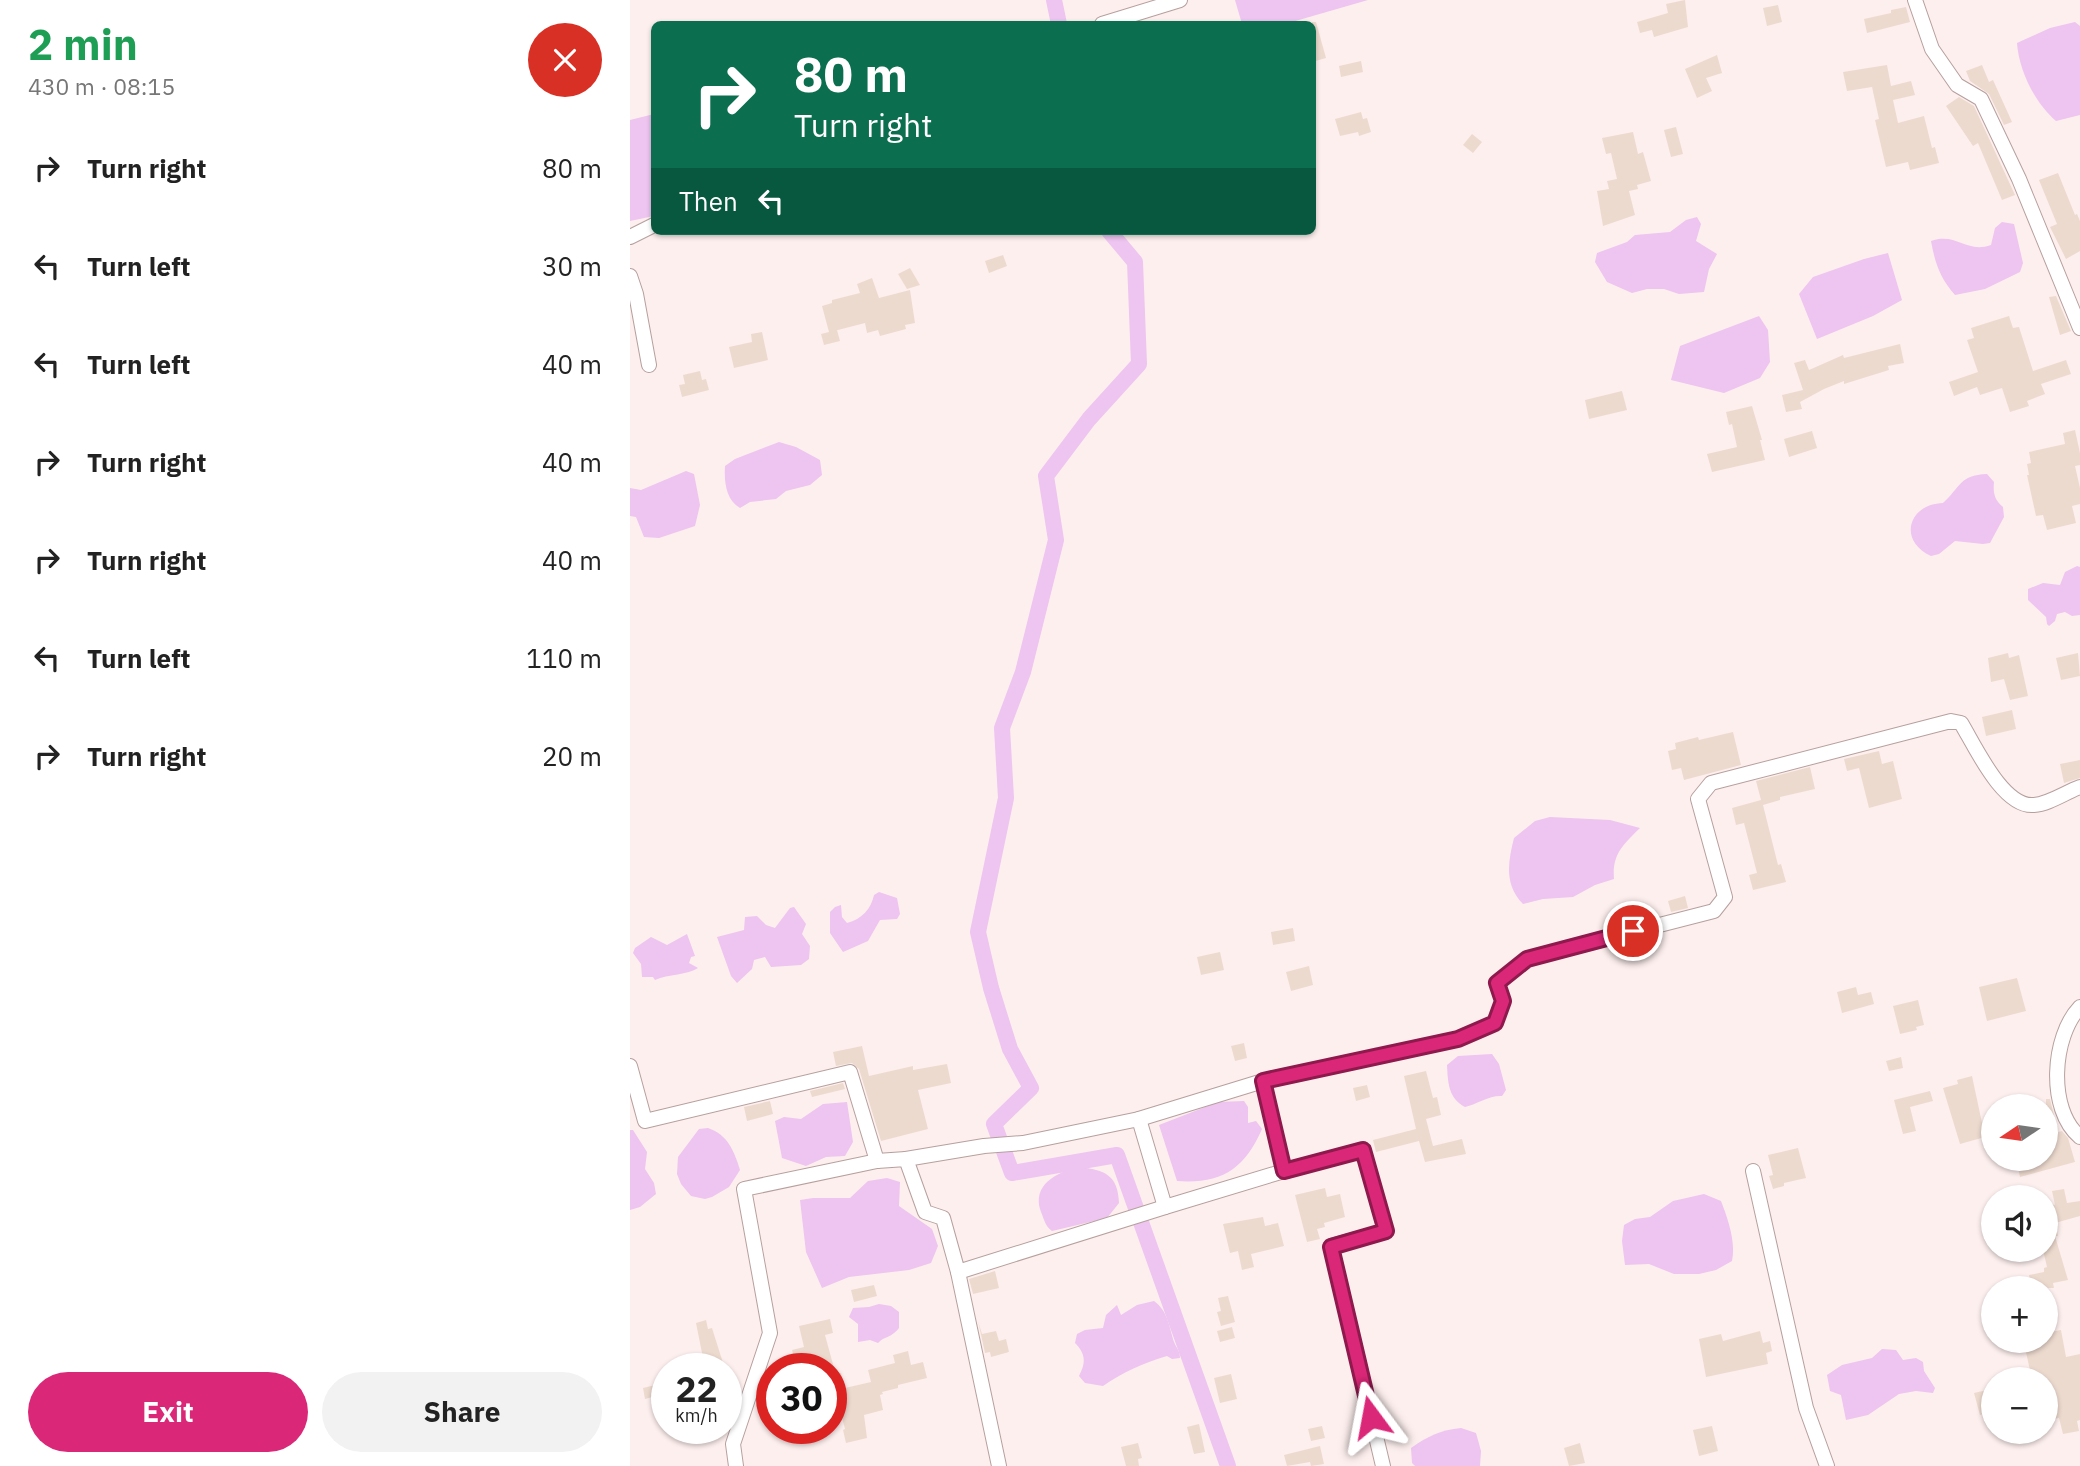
<!DOCTYPE html>
<html lang="en">
<head>
<meta charset="utf-8">
<style>
  :root { --surface:#fff; --page:#f2f2f2; --text:#222; --muted:#767676; --accent:#db2777 }
  body { margin:0; font-family:"IBM Plex Sans",sans-serif; background:var(--page); color:var(--text); height:100vh; display:flex; flex-direction:column; font-size:26px; white-space:nowrap }
  * { box-sizing:border-box; margin:0 }
  p { font-size:23px; color:var(--muted) }
  .icon { flex:none; width:38px; height:38px; fill:none; stroke:currentColor; stroke-width:2; stroke-linecap:round; stroke-linejoin:round }
  .map { position:relative; flex:1; overflow:hidden }
  .sheet { display:flex; flex-direction:column; background:var(--surface); width:630px }
  .sheet>* { flex:none }
  .top-card { position:absolute; left:21px; top:21px; width:665px; height:214px; border-radius:10px; box-shadow:0 2px 5px #0004; background:#0b6e4f; color:#fff; overflow:hidden }
  .needle { width:46px; rotate:257deg }
  .fabs { position:absolute; left:1351px; top:1094px; display:grid; gap:14px }
  .fabs a { display:grid; place-items:center; width:77px; height:77px; border-radius:50%; background:var(--surface); box-shadow:0 2px 5px #0004; font-size:35px }
  .speed { position:absolute; left:21px; top:1353px; display:flex; gap:14px; font-size:35px; font-weight:700; text-align:center }
  .speed>* { display:grid; place-content:center; width:91px; height:91px; border-radius:50%; background:var(--surface); box-shadow:0 2px 5px #0004; line-height:1 }
  .speed small { font-size:18px; font-weight:400 }
  .speed .limit { border:10px solid #d22; background:#fff; color:#111 }
  .pin { position:absolute; display:grid; place-items:center; width:60px; height:60px; color:#fff; margin:-30px; border:4px solid #fff; border-radius:50%; box-shadow:0 2px 7px #0007 }
  .me { position:absolute; width:77px; margin:-38px; rotate:347deg; stroke-linejoin:round; filter:drop-shadow(0 0 5px #0008) }
  .turn { display:flex; align-items:center; gap:24px; height:147px; padding:0 28px; font-size:32px }
  .turn .icon { width:91px; height:91px; stroke-width:2.5 }
  .turn b { display:block; font-size:49px; line-height:60px }
  .then { display:flex; align-items:center; height:66px; padding:0 28px; background:#0003; gap:14px; font-size:26px }
  .round { display:grid; place-items:center; flex:none; width:74px; height:74px; border-radius:37px; background:var(--page) }
  .head { display:flex; align-items:center; justify-content:space-between; height:119px; padding:0 28px }
  h1 { font-size:42px; font-weight:700; line-height:52px; color:#1e9e55 }
  .button { display:flex; gap:14px; margin-top:auto; padding:14px 28px }
  .button a { flex:1; height:80px; border-radius:42px; background:var(--accent); color:#fff; font-size:28px; font-weight:700; line-height:80px; text-align:center }
  .button a+a { background:var(--page); color:var(--text) }
  ul { padding:0; list-style:none }
  li { display:flex; align-items:center; gap:21px; height:98px; padding:0 28px }
  li div { flex:1 }
  li b { display:block; font-size:26px }
  li em { font-style:normal }
  main { display:flex; flex:1; min-height:0 }
  .map>svg:first-child { display:block }
  .water { fill:#eec4f0 }
  .lines { fill:none; stroke-linecap:round; stroke-linejoin:round }
  .canal { stroke:#eec4f0; stroke-width:16 }
  .building { fill:#eddacf }
  .minor-casing { stroke:#b6a09e; stroke-width:16 }
  .minor { stroke:#fff; stroke-width:14 }
  .route-casing { stroke:#8e194d; stroke-width:18 }
  .route { stroke:#db2777; stroke-width:12 }
</style>
</head>
<body>
<main>
<section class="sheet">
<div class="head"><div><h1>2 min</h1><p>430 m · 08:15</p></div><a class="round" style="background:#d93025;color:#fff"><svg class="icon" aria-label="close" viewBox="0 0 24 24"><path d="M6 6l12 12M18 6L6 18"/></svg></a></div>
<ul>
<li><svg class="icon" aria-label="right" viewBox="0 0 24 24"><path d="M7 20v-9h11M14 6l5 5-5 5"/></svg><div><b>Turn right</b></div><em>80 m</em></li>
<li><svg class="icon" aria-label="left" viewBox="0 0 24 24"><path d="M17 20v-9H6M10 6l-5 5 5 5"/></svg><div><b>Turn left</b></div><em>30 m</em></li>
<li><svg class="icon" aria-label="left" viewBox="0 0 24 24"><path d="M17 20v-9H6M10 6l-5 5 5 5"/></svg><div><b>Turn left</b></div><em>40 m</em></li>
<li><svg class="icon" aria-label="right" viewBox="0 0 24 24"><path d="M7 20v-9h11M14 6l5 5-5 5"/></svg><div><b>Turn right</b></div><em>40 m</em></li>
<li><svg class="icon" aria-label="right" viewBox="0 0 24 24"><path d="M7 20v-9h11M14 6l5 5-5 5"/></svg><div><b>Turn right</b></div><em>40 m</em></li>
<li><svg class="icon" aria-label="left" viewBox="0 0 24 24"><path d="M17 20v-9H6M10 6l-5 5 5 5"/></svg><div><b>Turn left</b></div><em>110 m</em></li>
<li><svg class="icon" aria-label="right" viewBox="0 0 24 24"><path d="M7 20v-9h11M14 6l5 5-5 5"/></svg><div><b>Turn right</b></div><em>20 m</em></li>
</ul>
<div class="button"><a>Exit</a><a>Share</a></div>
</section>
<div class="map">
<svg width="1450" height="1466" viewBox="0 0 1450 1466">
  <rect width="100%" height="100%" fill="#fdefee"/>
  <g class="water">
    <path d="M605 0H738L655 24H612Z"/>
    <path d="M1445 22 1450 26V115L1426 121C1405 103 1389 71 1387 43L1420 28Z"/>
    <path d="M24 114V216L0 221V120Z"/>
    <path d="M1067 217 1071 224 1066 241 1087 254 1079 269 1074 292 1049 294 1034 289H1017L1002 293 977 282 965 262 967 253 997 242 1005 235 1040 232 1056 220Z"/>
    <path d="M1372 222 1384 224 1393 263 1390 272 1355 289 1325 295C1310 278 1305 263 1301 241 1327 232 1336 254 1361 245L1365 228Z"/>
    <path d="M1258 253 1272 300 1243 316 1187 339 1169 294 1183 277 1234 259Z"/>
    <path d="M1129 316 1138 330 1140 362 1130 378 1094 393 1041 380 1050 346Z"/>
    <path d="M149 442 166 447 190 460 192 475 180 485 156 491 146 499 120 502 110 508C96 500 94 482 95 466L105 459Z"/>
    <path d="M56 471 64 474 70 505 65 526 29 538 14 537 6 517 0 516V488L11 490Z"/>
    <path d="M1357 474 1364 482C1363 492 1364 500 1373 507L1374 517 1360 543 1353 544 1325 541 1309 554 1301 556C1267 540 1279 504 1313 503 1331 487 1329 475 1357 474Z"/>
    <path d="M1447 566 1450 567V615L1442 616 1435 612 1427 614 1425 621 1419 626 1417 624 1416 617 1398 600V589L1413 583 1430 585 1435 572Z"/>
    <path d="M920 817 980 820 1010 828C993 845 982 854 984 879L965 885 943 897 913 899 893 904C874 885 878 862 884 838L905 821Z"/>
    <path d="M249 892 267 898 270 914 267 919 250 920 238 941 213 952 200 933V912L205 907 211 905 212 917 217 923C232 919 241 909 244 895Z"/>
    <path d="M164 907 176 924 172 934 180 946 179 959 171 965 141 967 135 957 124 960 122 969 107 983 101 976 87 937 114 930 115 917 127 916 136 925 145 928 160 908Z"/>
    <path d="M57 934 65 956 61 957 59 963 68 968C58 975 38 974 25 980L23 977H12L11 964 3 953 5 948 21 937 37 945Z"/>
    <path d="M862 1054 869 1064 876 1090 872 1096C860 1095 847 1104 835 1107 818 1098 818 1082 817 1065L828 1056Z"/>
    <path d="M614 1101 618 1107V1123L626 1121 632 1129C614 1170 591 1184 547 1181L529 1125 588 1102Z"/>
    <path d="M217 1102 223 1142 215 1156 196 1157 176 1166 152 1158 145 1121 154 1117 171 1119 193 1104Z"/>
    <path d="M78 1128C98 1135 104 1151 110 1170L99 1187 82 1197 75 1199 61 1196 51 1184 47 1174 48 1157 69 1129Z"/>
    <path d="M0 1130H3L17 1152 15 1169 24 1183 26 1194 10 1207 0 1210Z"/>
    <path d="M449 1167C475 1170 488 1175 489 1203L477 1218 422 1231C415 1226 414 1219 411 1212 401 1185 427 1172 449 1167Z"/>
    <path d="M257 1178 270 1182 269 1206 302 1229 308 1246 301 1263 279 1270 219 1277 192 1288 176 1252 170 1200 183 1198H220L238 1181Z"/>
    <path d="M1074 1194 1091 1201C1098 1219 1106 1242 1102 1261L1086 1270 1069 1274H1044L1019 1264 995 1265 992 1241 994 1225 1005 1219 1020 1217 1043 1201Z"/>
    <path d="M524 1301C538 1311 539 1326 544 1342 547 1349 550 1351 550 1358L542 1359 537 1356C513 1363 493 1372 473 1386L455 1383 449 1376C456 1363 456 1354 445 1343L447 1334 455 1330 473 1328 476 1315 487 1305 491 1315 507 1305Z"/>
    <path d="M249 1304 261 1306 269 1312V1328C260 1339 256 1335 248 1343L240 1340 228 1342V1324L219 1317 223 1308 239 1307Z"/>
    <path d="M1252 1349 1266 1350 1273 1360 1286 1358 1293 1362 1294 1371 1305 1388 1303 1393 1286 1391 1269 1394 1238 1415 1216 1420 1211 1395 1200 1391 1197 1375 1212 1365 1242 1358Z"/>
    <path d="M831 1428 846 1433 851 1451 850 1466H785L782 1463 781 1448C798 1436 811 1430 831 1428Z"/>
  </g>
  <g class="lines">
    <g class="canal">
      <path d="M424 0 429 24"/>
      <path d="M479 231 505 262 509 364 459 419 416 476 426 540 393 672 372 728 376 798 348 932 361 988 380 1049 401 1088 364 1124 382 1173 487 1155 598 1466"/>
    </g>
  </g>
  <g class="building">
    <path d="M1055 0 1058 27 1024 37 1022 30 1010 33 1007 22 1038 13 1036 4Z"/>
    <path d="M1148 5 1152 22 1137 26 1133 8Z"/>
    <path d="M1276 7 1280 22 1237 33 1234 19 1261 13V10Z"/>
    <path d="M682 22H686L696 58 682 62Z"/>
    <path d="M1087 55 1092 73 1076 78 1082 91 1067 98 1055 69Z"/>
    <path d="M731 61 733 72 711 77 709 66Z"/>
    <path d="M1257 65 1261 86 1281 81 1285 95 1263 100 1268 123 1294 116 1302 148 1305 147 1309 163 1280 170 1278 162 1256 167 1245 120 1249 119 1242 87 1217 91 1213 72Z"/>
    <path d="M1352 65 1359 82 1363 80 1382 122 1374 125 1359 94 1340 81 1336 71Z"/>
    <path d="M1329 97 1344 106 1385 195 1372 200 1348 143 1343 146 1316 106Z"/>
    <path d="M731 112 733 119 737 118 741 132 729 136 728 132 710 136 705 119Z"/>
    <path d="M1046 127 1053 154 1041 157 1034 130Z"/>
    <path d="M1003 132 1008 154 1013 152 1021 181 1007 185 1008 189 999 191 1005 215 973 226 967 191 979 189 977 181 987 179 981 153 976 154 972 138Z"/>
    <path d="M842 134 852 142 843 153 833 145Z"/>
    <path d="M1428 173 1445 215 1447 214 1450 221V251L1436 259 1420 227 1427 224 1409 180Z"/>
    <path d="M373 255 377 266 359 273 355 261Z"/>
    <path d="M280 268 290 285 277 289 268 274Z"/>
    <path d="M242 278 249 298 280 290 285 323 275 325 276 329 250 336 248 330 237 333 235 323 204 331 207 330 210 341 194 345 191 334 199 332 192 306 202 303V300L230 293 227 284Z"/>
    <path d="M1426 296 1441 331 1430 335 1419 297Z"/>
    <path d="M1379 316 1383 328 1389 327 1403 371 1436 360 1441 374 1411 384 1415 394 1397 401 1399 406 1380 412 1372 388 1350 395 1347 387 1324 396 1319 382 1348 372 1337 340 1344 338 1341 328Z"/>
    <path d="M132 332 138 360 104 368 99 347 122 342 121 334Z"/>
    <path d="M1270 344 1274 363 1258 366 1259 370 1214 384V381L1194 389 1170 402 1172 409 1156 412 1152 395 1173 390 1164 363 1175 360 1179 370 1213 355 1214 358Z"/>
    <path d="M70 371 72 380 76 379 79 390 52 397 49 385 55 384 53 375Z"/>
    <path d="M992 391 997 410 959 419 955 400Z"/>
    <path d="M1122 406 1132 440H1130L1135 460 1082 472 1077 454 1107 447 1102 424 1099 425 1096 412Z"/>
    <path d="M1445 430 1450 453V465L1445 466 1450 488V504L1442 506 1446 523 1417 530 1413 515 1406 516 1397 475H1399L1397 464 1401 463 1399 452 1435 444 1433 433Z"/>
    <path d="M1182 431 1187 448 1159 457 1154 439Z"/>
    <path d="M1378 653 1379 658 1389 655 1398 696 1380 700 1374 679 1361 682 1358 658Z"/>
    <path d="M1448 653 1450 676 1431 680 1426 658Z"/>
    <path d="M1382 710 1386 729 1356 736 1352 717Z"/>
    <path d="M1103 732 1111 765 1054 780 1051 768 1042 770 1038 751 1046 749 1045 743 1068 737 1069 740Z"/>
    <path d="M1249 751 1252 764 1263 761 1272 799 1239 808 1229 768 1217 771 1214 759Z"/>
    <path d="M1450 760V778L1434 783 1430 764Z"/>
    <path d="M1180 767 1185 789 1150 797V800L1133 805 1148 865 1151 864 1156 882 1123 890 1119 875 1127 873 1114 823 1106 825 1102 808 1131 800 1126 781Z"/>
    <path d="M1055 896 1058 908 1041 912 1038 901Z"/>
    <path d="M663 928 665 941 643 945 641 932Z"/>
    <path d="M590 952 594 970 571 975 567 957Z"/>
    <path d="M679 966 683 985 661 991 656 972Z"/>
    <path d="M1387 978 1396 1011 1357 1021 1349 987Z"/>
    <path d="M1226 987 1228 995 1241 992 1244 1004 1212 1013 1207 992Z"/>
    <path d="M1288 1000 1294 1025 1286 1027 1287 1030 1270 1034 1263 1006Z"/>
    <path d="M614 1043 617 1058 605 1061 601 1046Z"/>
    <path d="M232 1046 239 1076 283 1066V1070L317 1064 321 1083 288 1090 298 1129 251 1141 229 1069 222 1063 206 1066 203 1052Z"/>
    <path d="M1271 1057 1273 1068 1259 1071 1256 1061Z"/>
    <path d="M796 1071 803 1098 807 1097 811 1115 796 1119 803 1146 832 1139 836 1154 795 1162 789 1141 746 1152 743 1140 786 1129 774 1076Z"/>
    <path d="M1342 1076 1355 1137 1330 1144 1313 1088 1328 1084 1327 1080Z"/>
    <path d="M213 1083 215 1089 182 1097 180 1091Z"/>
    <path d="M737 1085 740 1097 726 1101 723 1088Z"/>
    <path d="M1300 1091 1303 1101 1280 1107 1286 1131 1273 1134 1264 1100Z"/>
    <path d="M1416 1099H1420L1428 1132 1432 1131 1438 1138 1445 1162 1390 1177 1386 1158H1416Z"/>
    <path d="M140 1101 143 1114 117 1121 114 1107Z"/>
    <path d="M1168 1148 1176 1178 1154 1183V1186L1143 1189 1139 1176 1143 1175 1138 1155Z"/>
    <path d="M695 1188 697 1197 710 1194 715 1217 694 1223 695 1227 687 1229 690 1239 677 1242 665 1195Z"/>
    <path d="M1434 1189 1437 1203 1450 1201V1216L1425 1223 1428 1236H1425L1438 1280 1423 1283 1424 1288H1411V1286L1401 1288 1399 1275 1414 1272V1268L1417 1267 1414 1254 1416 1203 1425 1205 1422 1191Z"/>
    <path d="M633 1217 635 1226 648 1223 654 1246 621 1254 624 1267 612 1270 608 1251 600 1253 593 1224Z"/>
    <path d="M365 1271 369 1288 343 1294 339 1279Z"/>
    <path d="M244 1285 247 1296 224 1302 221 1290Z"/>
    <path d="M598 1296 605 1322 591 1326 587 1312 591 1311 588 1298Z"/>
    <path d="M200 1319 203 1333 195 1335 204 1368H167L162 1350 174 1347 169 1326Z"/>
    <path d="M76 1320 78 1329 82 1328 93 1363 75 1368 66 1323Z"/>
    <path d="M348 1321 352 1334 366 1331 369 1341 376 1339 379 1352 361 1357 360 1352 355 1353Z"/>
    <path d="M602 1327 605 1338 590 1342 587 1331Z"/>
    <path d="M1431 1330 1436 1357 1450 1354V1420L1447 1421 1449 1431 1433 1434 1429 1418 1424 1419 1420 1400H1416V1379H1402L1395 1348 1409 1345V1340H1416V1333Z"/>
    <path d="M1130 1331 1133 1343 1140 1341 1142 1351 1136 1353 1138 1364 1076 1377 1069 1339 1091 1334 1093 1341Z"/>
    <path d="M278 1351 281 1365 293 1362 297 1378 268 1385V1388L252 1392 253 1394 250 1395 253 1410 234 1415 237 1438 216 1443 213 1430 215 1429 207 1398 201 1399V1375L211 1373 215 1388 241 1382 238 1370 265 1363 263 1355Z"/>
    <path d="M601 1374 607 1399 590 1403 584 1378Z"/>
    <path d="M30 1384 33 1394 15 1399 13 1388Z"/>
    <path d="M1357 1390 1359 1399 1363 1398V1411L1350 1415 1344 1393Z"/>
    <path d="M569 1424 575 1452 564 1454 557 1427Z"/>
    <path d="M692 1426 695 1438 681 1441 678 1429Z"/>
    <path d="M1082 1426 1088 1451 1069 1456 1063 1430Z"/>
    <path d="M508 1443 512 1458 508 1459 509 1466H496L491 1447Z"/>
    <path d="M950 1443 955 1463 939 1466 934 1448Z"/>
    <path d="M690 1446 694 1464 681 1466 680 1462 657 1466 654 1455Z"/>
  </g>
  <g class="lines">
    <defs>
      <g id="minor">
        <path d="M1285 0 1302 49 1327 85 1351 99 1389 179 1450 328"/>
        <path d="M472 24 550 0"/>
        <path d="M0 237 24 225"/>
        <path d="M0 276 6 294 19 365"/>
        <path d="M1450 1007C1422 1036 1417 1110 1450 1137"/>
        <path d="M0 1066 15 1121 220 1072 247 1161"/>
        <path d="M509 1119 633 1081 828 1039 865 1023 873 1001 867 983 897 959 1084 911 1095 897 1068 799 1081 783 1321 721 1331 723C1345 746 1373 808 1404 805 1419 804 1436 792 1450 787"/>
        <path d="M276 1159 354 1146 393 1143 509 1119 535 1207 654 1171 633 1081"/>
        <path d="M654 1171 733 1150 756 1231 701 1246 753 1466"/>
        <path d="M1123 1171 1176 1408 1197 1466"/>
        <path d="M328 1272 369 1466"/>
        <path d="M106 1466 103 1444 140 1333 114 1189 247 1161 276 1159 295 1212 313 1218 328 1272 535 1207"/>
      </g>
    </defs>
    <use href="#minor" class="minor-casing"/>
    <use href="#minor" class="minor"/>
  </g>
  <g class="lines">
    <defs>
      <path id="route" d="M741 1417 701 1247 756 1231 733 1150 654 1171 633 1081 828 1039 865 1023 873 1001 867 983 897 959 1003 931"/>
    </defs>
    <use href="#route" class="route-casing"/>
    <use href="#route" class="route"/>
  </g>
</svg>
<div class="fabs">
<a><svg class="needle" viewBox="-14 -14 28 28"><path d="M0-13l5 13h-10z" fill="#e53935"/><path d="M0 13l5-13h-10z" fill="#767676"/></svg></a>
<a><svg class="icon" aria-label="sound" viewBox="0 0 24 24"><path d="M4 9h4l5-4v14l-5-4H4zM17 9q2 3 0 6"/></svg></a>
<a>+</a>
<a>−</a>
</div>
<div class="speed"><div>22<small>km/h</small></div><div class="limit">30</div></div>
<div class="pin" style="left:1003px;top:931px;background:#d93025"><svg class="icon" aria-label="arrive" viewBox="0 0 24 24"><path d="M6 21V4h12l-3 4 3 4H6"/></svg></div>
<svg class="me" style="left:741px;top:1417px" viewBox="-20 -20 40 40"><path d="M0-17L14 15 0 8-14 15z" fill="#db2777" stroke="#fff" stroke-width="4"/></svg>
<div class="top-card">
<div class="turn"><svg class="icon" aria-label="right" viewBox="0 0 24 24"><path d="M7 20v-9h11M14 6l5 5-5 5"/></svg><div><b>80 m</b>Turn right</div></div>
<div class="then">Then<svg class="icon" aria-label="left" viewBox="0 0 24 24"><path d="M17 20v-9H6M10 6l-5 5 5 5"/></svg></div>
</div>
</div>
</main>
</body>
</html>
